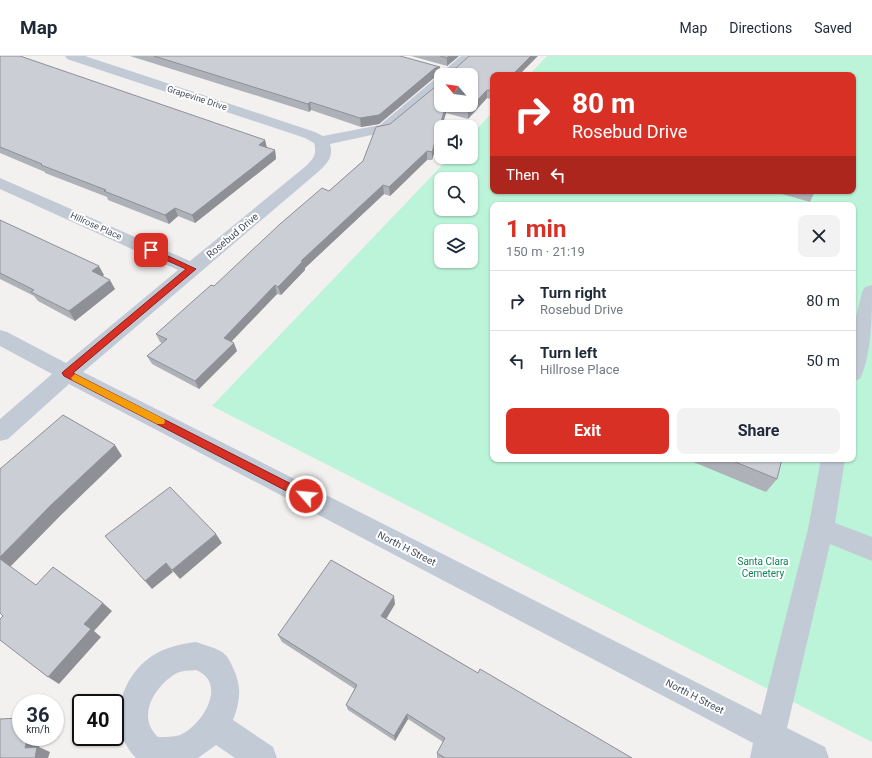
<!DOCTYPE html>
<html lang="en">
<head>
<meta charset="utf-8">
<style>
  :root { --surface:#fff; --page:#f2f2f3; --text:#1f2937; --muted:#747a83; --line:#e0e1e3; --accent:#d93025 }
  body { margin:0; font-family:Roboto,sans-serif; background:var(--page); color:var(--text); height:100vh; display:flex; flex-direction:column; font-size:15px; white-space:nowrap }
  * { box-sizing:border-box; margin:0 }
  p { font-size:13px; color:var(--muted) }
  .icon { flex:none; width:22px; height:22px; fill:none; stroke:currentColor; stroke-width:2; stroke-linecap:round; stroke-linejoin:round }
  .map { position:relative; flex:1; overflow:hidden }
  .drawer { position:absolute; left:490px; top:146px; width:366px; height:260px; display:flex; flex-direction:column; background:var(--surface); border-radius:8px; box-shadow:0 1px 3px #0004 }
  .drawer>* { flex:none }
  .guide { position:absolute; left:490px; top:16px; width:366px; height:122px; border-radius:8px; box-shadow:0 1px 3px #0004; background:#d93025; color:#fff; overflow:hidden }
  .needle { width:26px; rotate:299deg }
  .buttons { position:absolute; left:434px; top:12px; display:grid; gap:8px }
  .buttons a { display:grid; place-items:center; width:44px; height:44px; border-radius:8px; background:var(--surface); box-shadow:0 1px 3px #0004; font-size:20px }
  .speed { position:absolute; left:12px; top:638px; display:flex; gap:8px; font-size:20px; font-weight:700; text-align:center }
  .speed>* { display:grid; place-content:center; width:52px; height:52px; border-radius:50%; background:var(--surface); box-shadow:0 1px 3px #0004; line-height:1 }
  .speed small { font-size:10px; font-weight:400 }
  .speed .limit { border:2px solid #111; border-radius:6px; background:#fff; color:#111 }
  .pin { position:absolute; display:grid; place-items:center; width:34px; height:34px; color:#fff; margin:-17px; border-radius:8px; box-shadow:0 2px 6px #0006 }
  .me { position:absolute; width:44px; margin:-22px; rotate:297deg; stroke-linejoin:round; filter:drop-shadow(0 0 3px #0008) }
  .turn { display:flex; align-items:center; gap:14px; height:84px; padding:0 16px; font-size:18px }
  .turn .icon { width:52px; height:52px; stroke-width:2.5 }
  .turn b { display:block; font-size:28px; line-height:34px }
  .then { display:flex; align-items:center; height:38px; padding:0 16px; background:#0003; gap:8px; font-size:15px }
  .round { display:grid; place-items:center; flex:none; width:42px; height:42px; border-radius:8px; background:var(--page) }
  .overview { display:flex; align-items:center; justify-content:space-between; height:68px; padding:0 16px }
  h1 { font-size:24px; font-weight:700; line-height:30px; color:var(--accent) }
  .action { display:flex; gap:8px; margin-top:auto; padding:8px 16px }
  .action a { flex:1; height:46px; border-radius:8px; background:var(--accent); color:#fff; font-size:16px; font-weight:700; line-height:46px; text-align:center }
  .action a+a { background:var(--page); color:var(--text) }
  ul { padding:0; list-style:none }
  li { display:flex; align-items:center; gap:12px; height:60px; padding:0 16px; border-top:1px solid var(--line) }
  li div { flex:1 }
  li b { display:block; font-size:15px }
  li em { font-style:normal }
  header { display:flex; align-items:center; gap:24px; box-sizing:border-box; height:56px; padding:0 20px; background:var(--surface); border-bottom:1px solid var(--line) }
  header strong { font-size:19px }
  nav { display:flex; gap:22px; margin-inline-start:auto; font-size:14px }
  .map>svg:first-child { display:block }
  .green { fill:#bbf4d8; fill-rule:evenodd }
  .lines { fill:none; stroke-linecap:round; stroke-linejoin:round }
  .minor { fill:#c2cad6; fill-rule:evenodd }
  .wall { fill:#afb1b8 }
  .shaded-wall { fill:#8f9096 }
  .building { fill:#ccced6; stroke:#8f9096 }
  .route { fill:#d93025; stroke:#8d1f18 }
  .slow { fill:#f59e0b }
  .labels { text-anchor:middle; stroke-width:4; stroke-linejoin:round; paint-order:stroke }
  .far-street-label { font-size:9px; fill:#465060; stroke:#fff }
  .street-label { font-size:10px; fill:#465060; stroke:#fff }
  .park-label { font-size:10px; fill:#0d8458; stroke:#fff }
</style>
</head>
<body>
<header>
<strong>Map</strong>
<nav><a>Map</a><a>Directions</a><a>Saved</a></nav>
</header>
<div class="map">
<svg width="872" height="702" viewBox="0 0 872 702">
  <rect width="100%" height="100%" fill="#f3f0f0"/>
  <path class="green" d="M547 0H872V686L212 350 450 101H471V79L493 56V135H853V19H529ZM441 123H471V153H441ZM493 149H853V403H493ZM441 175H471V205H441Z"/>
  <g class="lines">
    <g class="minor">
      <path d="M65 0H85L315 76 323 80 380 69 436 22 441 21V32L390 75 330 88C334 101 327 108 318 116L83 316 761 659 808 473 821 403H845L835 467 872 481V505L830 488 787 672 825 691 829 702H750L753 687 69 328 8 383 0 385V363L52 318 0 290V274L7 276 66 307 178 214 0 133V122L190 205 306 110C314 102 317 98 314 87L305 82 67 3Z"/>
      <path d="M461 0H476L455 19 441 20 442 16Z"/>
      <path d="M872 229C872 258 872 297 860 323L853 325V274L862 236 865 231Z"/>
      <path d="M196 586C204 589 214 591 222 596 228 600 231 607 234 614 242 632 240 646 233 664L273 691 277 702H235L216 689 198 702H136C106 672 119 622 152 600 166 591 180 588 196 586ZM196 614C228 627 203 669 180 679 173 681 166 681 158 681 139 663 150 639 167 624 171 621 175 617 180 616 185 614 191 615 196 614Z"/>
    </g>
  </g>
  <g class="wall">
    <path d="M0 0 265 84 267 92 275 94 276 103 195 167 178 160 169 168 108 144 107 141 45 117V116L0 97Z"/>
    <path d="M130 0H400L440 11V20L435 21 379 68 361 71 311 54 309 56Z"/>
    <path d="M411 0H459L447 10Z"/>
    <path d="M456 12 493 19V44L487 42 468 63 446 57 441 71V74L432 104H427L390 140 384 138 305 212V214L281 239 277 238 232 285 237 295 199 333 152 308 147 300 162 287 160 286 156 278 329 135 363 105 390 68 441 49H471Z"/>
    <path d="M783 135H815L810 146 782 138Z"/>
    <path d="M0 164 104 219 102 220 115 233 75 265 38 245 34 240 0 223Z"/>
    <path d="M692 403H782L777 423 766 436 691 405Z"/>
    <path d="M395 548 386 563 478 617 632 702H437V697L443 686 408 663 395 685 348 654 346 649 355 633 282 586 278 579Z"/>
  </g>
  <g class="shaded-wall">
    <path d="M449 0H459L447 10V2Z"/>
    <path d="M531 0H538L519 19H512Z"/>
    <path d="M440 11V20L435 21 379 68 361 71 360 62 435 12Z"/>
    <path d="M487 34V42L468 63V54Z"/>
    <path d="M310 46 311 54 309 56 308 48Z"/>
    <path d="M446 49V57L442 71H441V74L432 104V96Z"/>
    <path d="M265 84 267 93 259 89Z"/>
    <path d="M275 94 276 103 195 167 192 159Z"/>
    <path d="M427 95V104L390 140 389 131Z"/>
    <path d="M383 129 384 138 305 212V214L281 239 278 231 301 205Z"/>
    <path d="M175 152 178 160 169 168 165 159Z"/>
    <path d="M99 210 104 219 97 224 92 215Z"/>
    <path d="M110 224 115 233 75 265 69 255Z"/>
    <path d="M275 229 277 238 227 290 224 282Z"/>
    <path d="M234 287 237 295 199 333 195 325Z"/>
    <path d="M115 389 122 400 61 459 10 511 0 503V501L51 449Z"/>
    <path d="M216 478 222 487 180 523 172 514Z"/>
    <path d="M166 507 173 516 152 533 145 525Z"/>
    <path d="M394 540 395 548 383 568 381 560Z"/>
    <path d="M103 547 112 555 94 575 101 581 59 628 48 621 84 568Z"/>
    <path d="M407 658 408 663 395 685 394 680Z"/>
    <path d="M28 681H42L39 691 50 696 48 702H35L25 692Z"/>
  </g>
  <g class="building">
    <path d="M0 0H20L265 84 259 89 275 94 192 159 175 152 165 159 104 135 106 134 41 109 42 108 0 91Z"/>
    <path d="M154 0H400L440 11 435 12 379 59 360 62 310 46 308 48Z"/>
    <path d="M440 0H449L447 2Z"/>
    <path d="M469 0H531L512 19H493V35L487 34 468 54 449 49H471V19H442L443 13 456 12Z"/>
    <path d="M441 26V49H446L432 96 427 95 389 131 383 129 301 205H303L278 231 275 229 224 282 234 287 195 325 147 300 167 283 156 278 211 229 214 230 280 168 322 132 329 135 363 105 376 71 390 68Z"/>
    <path d="M806 135H815L814 137Z"/>
    <path d="M0 164 99 210 92 215 110 224 69 255 31 236 34 234 0 217Z"/>
    <path d="M63 359 115 389 51 449 0 501V413Z"/>
    <path d="M728 403H782L777 423Z"/>
    <path d="M170 431 216 478 172 514 166 507 145 525 105 480Z"/>
    <path d="M0 503 36 529 53 511 103 547 84 568 91 573 48 621 0 584V563L3 560 0 557Z"/>
    <path d="M331 504 394 540 381 560 478 617 480 613 632 702H445L437 697 445 682 407 658 394 680 346 649 357 629 278 579Z"/>
    <path d="M21 662V681H28L25 692 37 691 35 702H0V663Z"/>
  </g>
  <path class="route" d="M151 192 196 213 73 317 309 437 311 440 309 443 306 444 302 443 64 320 62 317 64 315 186 213 148 196 147 194Z"/>
  <path class="slow" d="M75 318 164 363 165 365 164 368H157L72 324 71 322Z"/>
  <g class="labels">
    <g class="far-street-label">
      <text transform="translate(197 42) rotate(18)" y="3">Grapevine Drive</text>
      <text transform="translate(96 170) rotate(24)" y="3">Hillrose Place</text>
    </g>
    <g class="street-label">
      <text transform="translate(232 179) rotate(-40)" y="4">Rosebud Drive</text>
      <text transform="translate(407 492) rotate(27)" y="4">North H Street</text>
      <text transform="translate(695 640) rotate(27)" y="4">North H Street</text>
    </g>
    <g class="park-label">
      <text x="763" y="509">Santa Clara<tspan x="763" dy="12">Cemetery</tspan></text>
    </g>
  </g>
</svg>
<div class="buttons">
<a><svg class="needle" viewBox="-14 -14 28 28"><path d="M0-13l5 13h-10z" fill="#e53935"/><path d="M0 13l5-13h-10z" fill="#747a83"/></svg></a>
<a><svg class="icon" aria-label="sound" viewBox="0 0 24 24"><path d="M4 9h4l5-4v14l-5-4H4zM17 9q2 3 0 6"/></svg></a>
<a><svg class="icon" aria-label="search" viewBox="0 0 24 24"><circle cx="10" cy="10" r="6"/><path d="M15 15l6 6"/></svg></a>
<a><svg class="icon" aria-label="layers" viewBox="0 0 24 24"><path d="M12 4l9 5-9 5-9-5zM3 14l9 5 9-5"/></svg></a>
</div>
<div class="speed"><div>36<small>km/h</small></div><div class="limit">40</div></div>
<div class="pin" style="left:151px;top:194px;background:#d93025"><svg class="icon" aria-label="arrive" viewBox="0 0 24 24"><path d="M6 21V4h12l-3 4 3 4H6"/></svg></div>
<svg class="me" style="left:306px;top:440px" viewBox="-20 -20 40 40"><circle r="17" fill="#d93025" stroke="#fff" stroke-width="3"/><path d="M0-11L8 9 0 5-8 9z" fill="#fff"/></svg>
<div class="guide">
<div class="turn"><svg class="icon" aria-label="right" viewBox="0 0 24 24"><path d="M7 20v-9h11M14 6l5 5-5 5"/></svg><div><b>80 m</b>Rosebud Drive</div></div>
<div class="then">Then<svg class="icon" aria-label="left" viewBox="0 0 24 24"><path d="M17 20v-9H6M10 6l-5 5 5 5"/></svg></div>
</div>
<section class="drawer">
<div class="overview"><div><h1>1 min</h1><p>150 m · 21:19</p></div><a class="round"><svg class="icon" aria-label="close" viewBox="0 0 24 24"><path d="M6 6l12 12M18 6L6 18"/></svg></a></div>
<ul>
<li><svg class="icon" aria-label="right" viewBox="0 0 24 24"><path d="M7 20v-9h11M14 6l5 5-5 5"/></svg><div><b>Turn right</b><p>Rosebud Drive</p></div><em>80 m</em></li>
<li><svg class="icon" aria-label="left" viewBox="0 0 24 24"><path d="M17 20v-9H6M10 6l-5 5 5 5"/></svg><div><b>Turn left</b><p>Hillrose Place</p></div><em>50 m</em></li>
</ul>
<div class="action"><a>Exit</a><a>Share</a></div>
</section>
</div>
</body>
</html>
